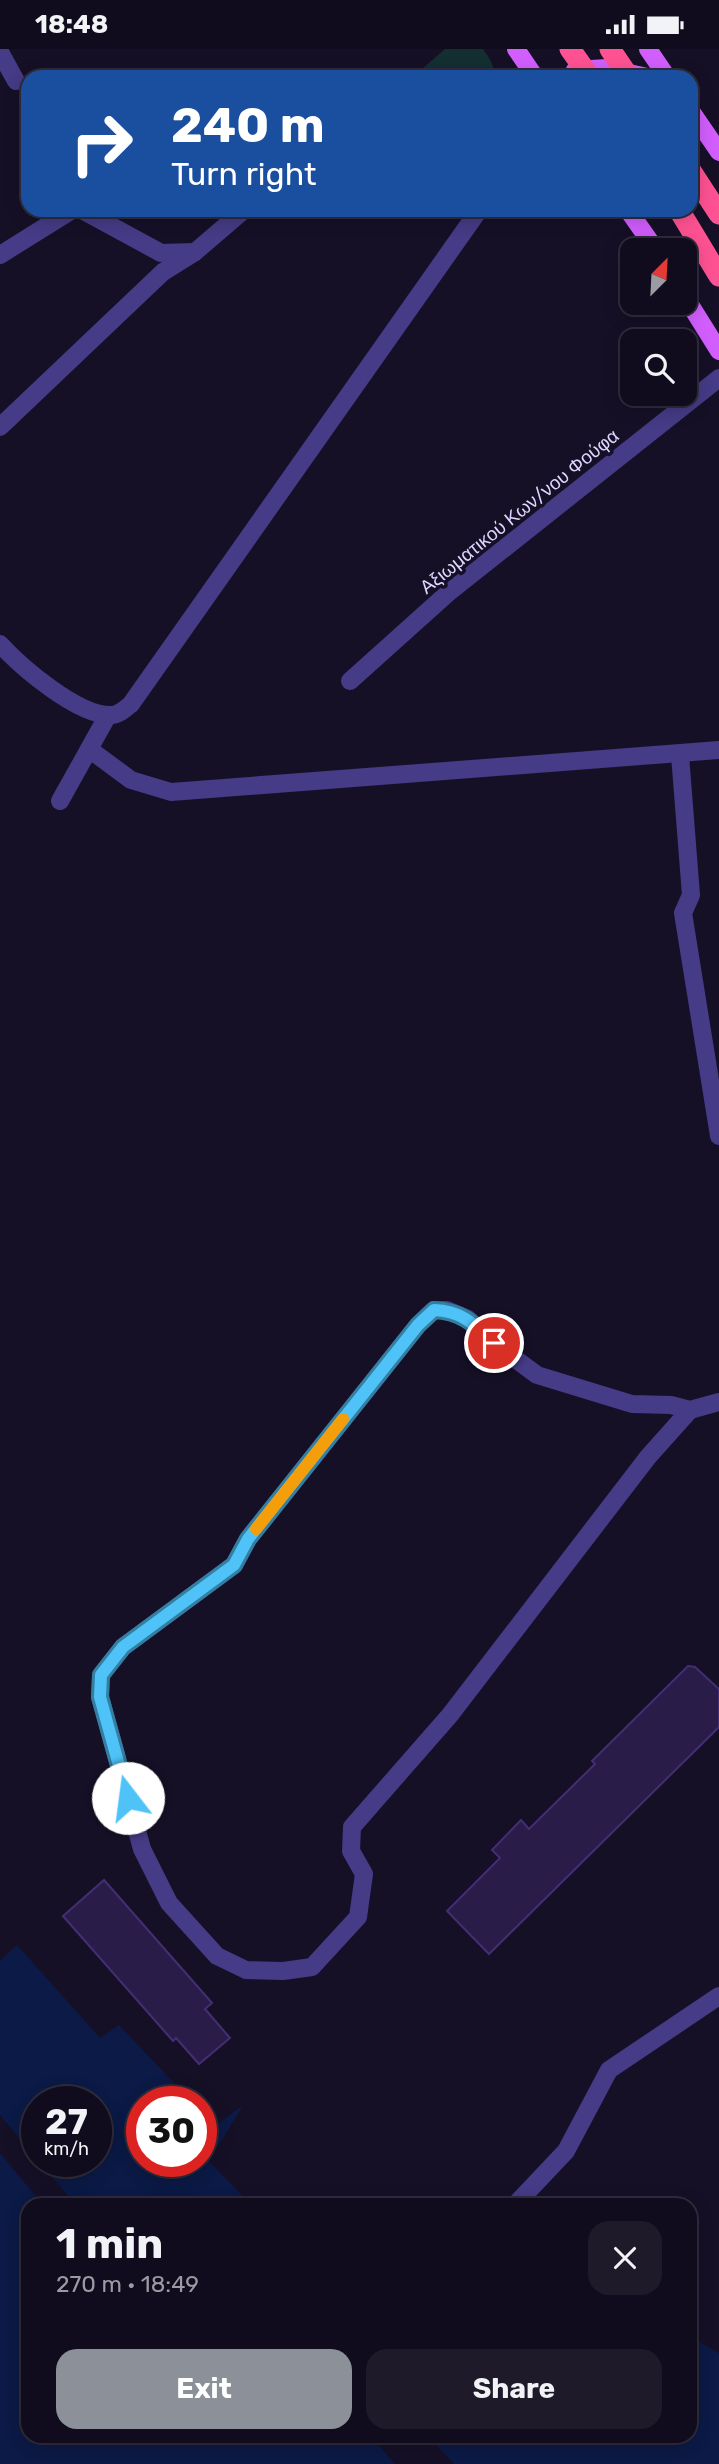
<!DOCTYPE html>
<html lang="en">
<head>
<meta charset="utf-8">
<style>
  :root { --surface:#100c1d; --page:#1e1a2a; --text:#f1f3f6; --muted:#9c9ba4; --line:#302c3b; --accent:#8c9099 }
  body { margin:0; font-family:Rubik,sans-serif; background:var(--page); color:var(--text); height:100vh; display:flex; flex-direction:column; font-size:26px; white-space:nowrap }
  * { box-sizing:border-box; margin:0 }
  p { font-size:23px; color:var(--muted) }
  .icon { flex:none; width:38px; height:38px; fill:none; stroke:currentColor; stroke-width:2; stroke-linecap:round; stroke-linejoin:round }
  .map { position:relative; flex:1; overflow:hidden }
  .side { position:absolute; left:21px; top:2149px; width:676px; height:245px; display:flex; flex-direction:column; background:var(--surface); border-radius:21px; box-shadow:0 4px 18px #0003,0 0 0 2px var(--line) }
  .side>* { flex:none }
  .banner { position:absolute; left:21px; top:21px; width:677px; height:147px; border-radius:21px; box-shadow:0 4px 18px #0003,0 0 0 2px var(--line); background:#1a4fa0; color:#fff; overflow:hidden }
  .needle { width:46px; rotate:24deg }
  .fabs { position:absolute; left:620px; top:189px; display:grid; gap:14px }
  .fabs a { display:grid; place-items:center; width:77px; height:77px; border-radius:14px; background:var(--surface); box-shadow:0 4px 18px #0003,0 0 0 2px var(--line); font-size:35px }
  .speed { position:absolute; left:21px; top:2037px; display:flex; gap:14px; font-size:35px; font-weight:700; text-align:center }
  .speed>* { display:grid; place-content:center; width:91px; height:91px; border-radius:50%; background:var(--surface); box-shadow:0 4px 18px #0003,0 0 0 2px var(--line); line-height:1 }
  .speed small { font-size:18px; font-weight:400 }
  .speed .limit { border:10px solid #d22; background:#fff; color:#111 }
  .pin { position:absolute; display:grid; place-items:center; width:60px; height:60px; color:#fff; margin:-30px; border:4px solid #fff; border-radius:50%; box-shadow:0 2px 7px #0007 }
  .me { position:absolute; width:77px; margin:-38px; rotate:345deg; stroke-linejoin:round; filter:drop-shadow(0 0 5px #0008) }
  .turn { display:flex; align-items:center; gap:24px; height:147px; padding:0 35px; font-size:32px }
  .turn .icon { width:91px; height:91px; stroke-width:2.5 }
  .turn b { display:block; font-size:49px; line-height:60px }
  .round { display:grid; place-items:center; flex:none; width:74px; height:74px; border-radius:21px; background:var(--page) }
  .summary { display:flex; align-items:center; justify-content:space-between; height:119px; padding:0 35px }
  h1 { font-size:42px; font-weight:700; line-height:52px }
  .cta { display:flex; gap:14px; margin-top:auto; padding:14px 35px }
  .cta a { flex:1; height:80px; border-radius:21px; background:var(--accent); color:#fff; font-size:28px; font-weight:700; line-height:80px; text-align:center }
  .cta a+a { background:var(--page); color:var(--text) }
  .status { display:flex; justify-content:space-between; align-items:center; height:49px; padding:0 35px; background:var(--surface); direction:ltr }
  .status svg { height:19px; fill:currentColor }
  .map>svg:first-child { display:block }
  .green { fill:#132f31 }
  .water { fill:#0b1a46 }
  .building { fill:#291c48; stroke:#432e74; stroke-width:2 }
  .lines { fill:none; stroke-linecap:round; stroke-linejoin:round }
  .minor { stroke:#453b86; stroke-width:18 }
  .major { stroke:#d25efe; stroke-width:18 }
  .highway { stroke:#fe5293; stroke-width:21 }
  .highway-bridge { stroke:#fe5293; stroke-width:21 }
  .route-casing { stroke:#337fa1; stroke-width:18 }
  .route { stroke:#4fc3f7; stroke-width:12 }
  .slow { stroke:#f59e0b; stroke-width:12 }
  .labels { text-anchor:middle; stroke-width:7; stroke-linejoin:round; paint-order:stroke }
  .street-label { font-size:19px; fill:#dfd6ff; stroke:#161027 }
</style>
</head>
<body>
<div class="status"><b>18:48</b><svg viewBox="0 0 49 12"><path d="M0 12V9h3v3zM5 12V6h3v6zM10 12V3h3v9zM15 12V0h3v12zM26 1h20v11H26zM47 4h2v5h-2z"/></svg></div>
<div class="map">
<svg width="719" height="2415" viewBox="0 0 719 2415">
  <rect width="100%" height="100%" fill="#161027"/>
  <path class="green" d="M445 0H483L491 12 496 28H413Z"/>
  <g class="water">
    <path d="M17 1896 100 1989 119 1976 175 2035 160 2053H142V2112H156L161 2118 169 2112H201V2088L243 2056 209 2112 251 2156H76L39 2112H96V2053H37V2110L0 2066V1912Z"/>
    <path d="M0 2104 43 2156H28V2387H371L395 2415H0Z"/>
    <path d="M690 2288 719 2304V2415H454L430 2390 435 2387H690Z"/>
  </g>
  <g class="building">
    <path d="M688 1617 695 1618 719 1640V1678L489 1905 447 1862 500 1809 492 1801 521 1771 529 1780 595 1715 592 1712Z"/>
    <path d="M104 1831 212 1954 205 1960 230 1989 199 2015 176 1989 173 1992 63 1867Z"/>
  </g>
  <g class="lines">
    <g class="minor">
      <path d="M0 3 16 32"/>
      <path d="M82 161 161 204 195 203"/>
      <path d="M0 206 72 161"/>
      <path d="M0 378 163 223 195 203 244 161"/>
      <path d="M0 595C21 618 78 667 111 666 119 666 125 660 131 655L479 161"/>
      <path d="M350 632 448 544 719 329"/>
      <path d="M89 700 131 731 171 743 719 701"/>
      <path d="M680 706 691 846 683 864 719 1087"/>
      <path d="M60 752 108 666"/>
      <path d="M690 1361 648 1408 450 1666 352 1778 351 1802 364 1825 358 1868 312 1918 283 1922 246 1921 217 1907 169 1854 142 1800 100 1648 101 1626 123 1598 234 1516 248 1490 418 1276 434 1261H447L468 1270 494 1294 537 1326 632 1355 671 1356 690 1361 719 1353"/>
      <path d="M515 2156 566 2102 609 2021 719 1947"/>
    </g>
    <g class="major">
      <path d="M516 0 535 28"/>
      <path d="M648 0 667 28"/>
      <path d="M575 21 607 19 647 28"/>
      <path d="M691 62 719 103"/>
      <path d="M628 161 656 201"/>
      <path d="M684 246 719 302"/>
    </g>
    <g class="highway">
      <path d="M691 122 719 165"/>
      <path d="M679 161 719 227"/>
    </g>
    <g class="highway-bridge">
      <path d="M570 0 590 28"/>
      <path d="M610 0 629 28"/>
    </g>
  </g>
  <g class="lines">
    <defs>
      <path id="route" d="M128 1749 100 1648 101 1626 123 1598 234 1516 248 1490 418 1276 434 1261C462 1262 474 1275 494 1294"/>
    </defs>
    <use href="#route" class="route-casing"/>
    <use href="#route" class="route"/>
    <path class="slow" d="M256 1480 343 1370"/>
  </g>
  <g class="labels">
    <g class="street-label">
      <text transform="translate(519 462) rotate(-39)" y="7">Αξιωματικού Κων/νου Φούφα</text>
    </g>
  </g>
</svg>
<div class="fabs">
<a><svg class="needle" viewBox="-14 -14 28 28"><path d="M0-13l5 13h-10z" fill="#e53935"/><path d="M0 13l5-13h-10z" fill="#9c9ba4"/></svg></a>
<a><svg class="icon" aria-label="search" viewBox="0 0 24 24"><circle cx="10" cy="10" r="6"/><path d="M15 15l6 6"/></svg></a>
</div>
<div class="speed"><div>27<small>km/h</small></div><div class="limit">30</div></div>
<div class="pin" style="left:494px;top:1294px;background:#d93025"><svg class="icon" aria-label="arrive" viewBox="0 0 24 24"><path d="M6 21V4h12l-3 4 3 4H6"/></svg></div>
<svg class="me" style="left:128px;top:1749px" viewBox="-20 -20 40 40"><circle r="19" fill="#fff"/><path d="M0-13L10 11 0 6-10 11z" fill="#4fc3f7"/></svg>
<div class="banner">
<div class="turn"><svg class="icon" aria-label="right" viewBox="0 0 24 24"><path d="M7 20v-9h11M14 6l5 5-5 5"/></svg><div><b>240 m</b>Turn right</div></div>
</div>
<section class="side">
<div class="summary"><div><h1>1 min</h1><p>270 m · 18:49</p></div><a class="round"><svg class="icon" aria-label="close" viewBox="0 0 24 24"><path d="M6 6l12 12M18 6L6 18"/></svg></a></div>
<div class="cta"><a>Exit</a><a>Share</a></div>
</section>
</div>
</body>
</html>
